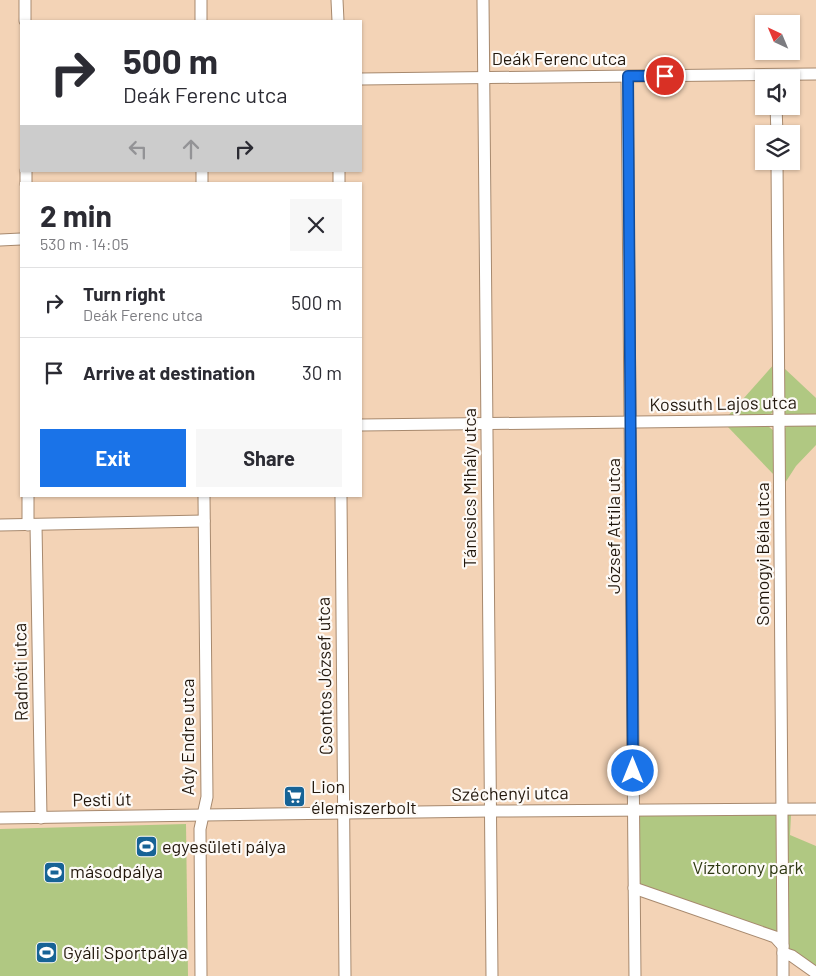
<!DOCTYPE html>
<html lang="en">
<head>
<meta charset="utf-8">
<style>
  :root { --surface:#fff; --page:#f7f7f7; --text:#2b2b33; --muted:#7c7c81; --line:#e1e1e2; --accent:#1a73e8 }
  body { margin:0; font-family:Barlow,sans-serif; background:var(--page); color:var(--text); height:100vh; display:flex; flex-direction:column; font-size:19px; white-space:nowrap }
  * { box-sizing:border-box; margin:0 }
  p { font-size:16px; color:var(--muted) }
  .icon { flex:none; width:28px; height:28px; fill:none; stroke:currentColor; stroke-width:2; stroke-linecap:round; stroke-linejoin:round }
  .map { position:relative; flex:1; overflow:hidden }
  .drawer { position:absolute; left:20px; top:182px; width:342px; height:315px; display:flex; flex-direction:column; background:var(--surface); border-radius:0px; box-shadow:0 1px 4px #0004 }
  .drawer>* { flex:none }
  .guide { position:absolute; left:20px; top:20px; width:342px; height:152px; border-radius:0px; box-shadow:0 1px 4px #0004; background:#fff; color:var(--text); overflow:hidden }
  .needle { width:32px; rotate:316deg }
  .tools { position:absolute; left:755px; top:15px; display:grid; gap:10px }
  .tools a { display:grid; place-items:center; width:45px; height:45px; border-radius:0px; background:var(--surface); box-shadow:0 1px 4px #0004; font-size:25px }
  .pin { position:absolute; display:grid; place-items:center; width:42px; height:42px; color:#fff; margin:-21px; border:2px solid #fff; border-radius:50%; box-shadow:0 1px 5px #0007 }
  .me { position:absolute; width:55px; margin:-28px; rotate:0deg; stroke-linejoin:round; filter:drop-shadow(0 0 4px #0008) }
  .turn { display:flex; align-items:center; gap:18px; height:105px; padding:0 20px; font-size:22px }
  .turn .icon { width:65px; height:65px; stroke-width:2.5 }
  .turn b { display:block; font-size:35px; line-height:42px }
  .lanes { display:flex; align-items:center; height:48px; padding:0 20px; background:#0003; justify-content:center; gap:25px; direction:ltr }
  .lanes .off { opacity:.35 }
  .round { display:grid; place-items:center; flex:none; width:52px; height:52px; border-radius:0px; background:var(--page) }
  .headline { display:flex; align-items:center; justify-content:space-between; height:85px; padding:0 20px }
  h1 { font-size:30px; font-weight:700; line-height:38px }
  .primary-button { display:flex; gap:10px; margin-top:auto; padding:10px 20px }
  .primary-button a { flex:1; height:58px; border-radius:0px; background:var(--accent); color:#fff; font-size:20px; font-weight:700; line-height:58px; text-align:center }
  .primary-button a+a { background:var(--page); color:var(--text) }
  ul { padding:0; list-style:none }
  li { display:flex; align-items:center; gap:15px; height:70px; padding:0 20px; border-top:1px solid var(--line) }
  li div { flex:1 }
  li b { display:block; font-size:19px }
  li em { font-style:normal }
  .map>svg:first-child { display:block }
  .green { fill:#b0c882 }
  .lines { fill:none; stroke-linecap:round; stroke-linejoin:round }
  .minor-casing { stroke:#a7896e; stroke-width:13 }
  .minor { stroke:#fff; stroke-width:11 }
  .route-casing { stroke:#114b97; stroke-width:12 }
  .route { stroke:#1a73e8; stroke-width:9 }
  .labels { text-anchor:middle; stroke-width:4.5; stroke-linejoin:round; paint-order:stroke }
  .street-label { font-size:18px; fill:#22170c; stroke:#fdfaf7 }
  .poi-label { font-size:18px; fill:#22170c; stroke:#fdfaf7; text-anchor:start }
  .park-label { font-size:18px; fill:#2d3811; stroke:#fdfaf7 }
</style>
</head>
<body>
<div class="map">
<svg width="816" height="976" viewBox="0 0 816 976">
  <rect width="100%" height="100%" fill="#f3d3b6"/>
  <g class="green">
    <path d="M775 363V410L769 416 727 417Z"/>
    <path d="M784 368 816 398V416H788L783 412Z"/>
    <path d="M727 426H768L774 431 775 476Z"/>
    <path d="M787 426H816V445L796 466 785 483 784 429Z"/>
    <path d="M636 815H791L790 835 816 846V966L789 949V939L638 886Z"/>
    <path d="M186 824 188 976H0V829Z"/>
  </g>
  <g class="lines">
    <defs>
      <g id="minor">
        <path d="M25 0V21"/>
        <path d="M201 0V21"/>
        <path d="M337 0 338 21"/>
        <path d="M483 0 492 976"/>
        <path d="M627 77 635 976"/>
        <path d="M361 79 816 74"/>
        <path d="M776 106 777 134"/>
        <path d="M777 161 783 946"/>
        <path d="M26 171V184"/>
        <path d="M202 171V184"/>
        <path d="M339 171V184"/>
        <path d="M0 240 21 239"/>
        <path d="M361 425 816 420"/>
        <path d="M28 496V525"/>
        <path d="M341 496 345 976"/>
        <path d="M0 525 204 521"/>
        <path d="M36 525 41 818"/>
        <path d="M0 818 490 811 816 809"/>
        <path d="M634 888 775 937 783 946V976"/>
        <path d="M783 953 792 956 816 973"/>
        <path d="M201 976 200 829 207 797 204 496"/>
      </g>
    </defs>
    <use href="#minor" class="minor-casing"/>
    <use href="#minor" class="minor"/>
  </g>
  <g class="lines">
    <defs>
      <path id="route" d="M633 771 628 76H665"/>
    </defs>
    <use href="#route" class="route-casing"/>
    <use href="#route" class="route"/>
  </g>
  <defs>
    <symbol id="supermarket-square" viewBox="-11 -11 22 22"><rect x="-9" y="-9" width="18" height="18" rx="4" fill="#176396" stroke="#fdfaf7"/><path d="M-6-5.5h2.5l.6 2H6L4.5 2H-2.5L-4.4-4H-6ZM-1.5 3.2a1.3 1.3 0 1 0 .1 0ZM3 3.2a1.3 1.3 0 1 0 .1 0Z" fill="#fff"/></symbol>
    <symbol id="stadium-square" viewBox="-11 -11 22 22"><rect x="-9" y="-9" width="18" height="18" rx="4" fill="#176396" stroke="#fdfaf7"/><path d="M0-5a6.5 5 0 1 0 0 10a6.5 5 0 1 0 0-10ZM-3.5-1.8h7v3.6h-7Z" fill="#fff"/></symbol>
  </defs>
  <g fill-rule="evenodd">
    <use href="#supermarket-square" x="282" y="784" width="25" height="25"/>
    <use href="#stadium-square" x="134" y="834" width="25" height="25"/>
    <use href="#stadium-square" x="42" y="860" width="25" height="25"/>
    <use href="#stadium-square" x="34" y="940" width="25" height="25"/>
  </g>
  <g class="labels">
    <g class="street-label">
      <text x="559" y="65">Deák Ferenc utca</text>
      <text transform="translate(723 404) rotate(-1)" y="6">Kossuth Lajos utca</text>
      <text transform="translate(470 488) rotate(-90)" y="6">Táncsics Mihály utca</text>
      <text transform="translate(614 526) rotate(-90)" y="6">József Attila utca</text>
      <text transform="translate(763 554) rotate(-90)" y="6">Somogyi Béla utca</text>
      <text transform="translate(21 672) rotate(-91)" y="6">Radnóti utca</text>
      <text transform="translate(325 676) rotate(-91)" y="6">Csontos József utca</text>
      <text transform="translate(188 737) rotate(-90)" y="6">Ady Endre utca</text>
      <text transform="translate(510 794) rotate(-1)" y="6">Széchenyi utca</text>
      <text transform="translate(102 800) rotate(-1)" y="6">Pesti út</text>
    </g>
    <g class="poi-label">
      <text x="311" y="793">Lion<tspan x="311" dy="21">élemiszerbolt</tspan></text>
      <text x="162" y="853">egyesületi pálya</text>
      <text x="70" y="878">másodpálya</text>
      <text x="63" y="959">Gyáli Sportpálya</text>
    </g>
    <g class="park-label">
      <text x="748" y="874">Víztorony park</text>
    </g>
  </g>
</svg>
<div class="tools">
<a><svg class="needle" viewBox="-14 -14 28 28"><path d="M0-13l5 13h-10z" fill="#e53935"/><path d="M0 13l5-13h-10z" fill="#7c7c81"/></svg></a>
<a><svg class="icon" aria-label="sound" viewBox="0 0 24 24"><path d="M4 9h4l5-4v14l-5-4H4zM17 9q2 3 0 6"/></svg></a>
<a><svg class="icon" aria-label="layers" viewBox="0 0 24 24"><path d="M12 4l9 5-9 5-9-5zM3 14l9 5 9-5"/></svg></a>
</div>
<div class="pin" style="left:665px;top:76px;background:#d93025"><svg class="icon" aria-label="arrive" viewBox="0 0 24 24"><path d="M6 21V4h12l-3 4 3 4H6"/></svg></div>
<svg class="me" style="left:633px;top:771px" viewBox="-20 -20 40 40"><circle r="17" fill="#1a73e8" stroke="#fff" stroke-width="3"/><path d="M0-11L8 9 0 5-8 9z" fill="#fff"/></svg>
<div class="guide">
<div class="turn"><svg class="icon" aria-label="right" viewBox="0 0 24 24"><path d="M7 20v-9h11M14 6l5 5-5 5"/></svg><div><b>500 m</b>Deák Ferenc utca</div></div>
<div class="lanes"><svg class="icon off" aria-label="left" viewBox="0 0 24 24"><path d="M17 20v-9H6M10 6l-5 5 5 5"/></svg><svg class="icon off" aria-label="ahead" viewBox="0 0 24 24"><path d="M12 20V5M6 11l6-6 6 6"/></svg><svg class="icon" aria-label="right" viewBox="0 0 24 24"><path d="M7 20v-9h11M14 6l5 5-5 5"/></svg></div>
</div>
<section class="drawer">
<div class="headline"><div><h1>2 min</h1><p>530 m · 14:05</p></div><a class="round"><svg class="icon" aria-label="close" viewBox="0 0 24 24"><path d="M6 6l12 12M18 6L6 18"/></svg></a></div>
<ul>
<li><svg class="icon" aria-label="right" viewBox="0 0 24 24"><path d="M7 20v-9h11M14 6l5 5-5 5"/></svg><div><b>Turn right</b><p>Deák Ferenc utca</p></div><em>500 m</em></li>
<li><svg class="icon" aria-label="arrive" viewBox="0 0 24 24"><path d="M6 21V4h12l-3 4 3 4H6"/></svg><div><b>Arrive at destination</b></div><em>30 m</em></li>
</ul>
<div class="primary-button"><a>Exit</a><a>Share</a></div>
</section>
</div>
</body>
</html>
